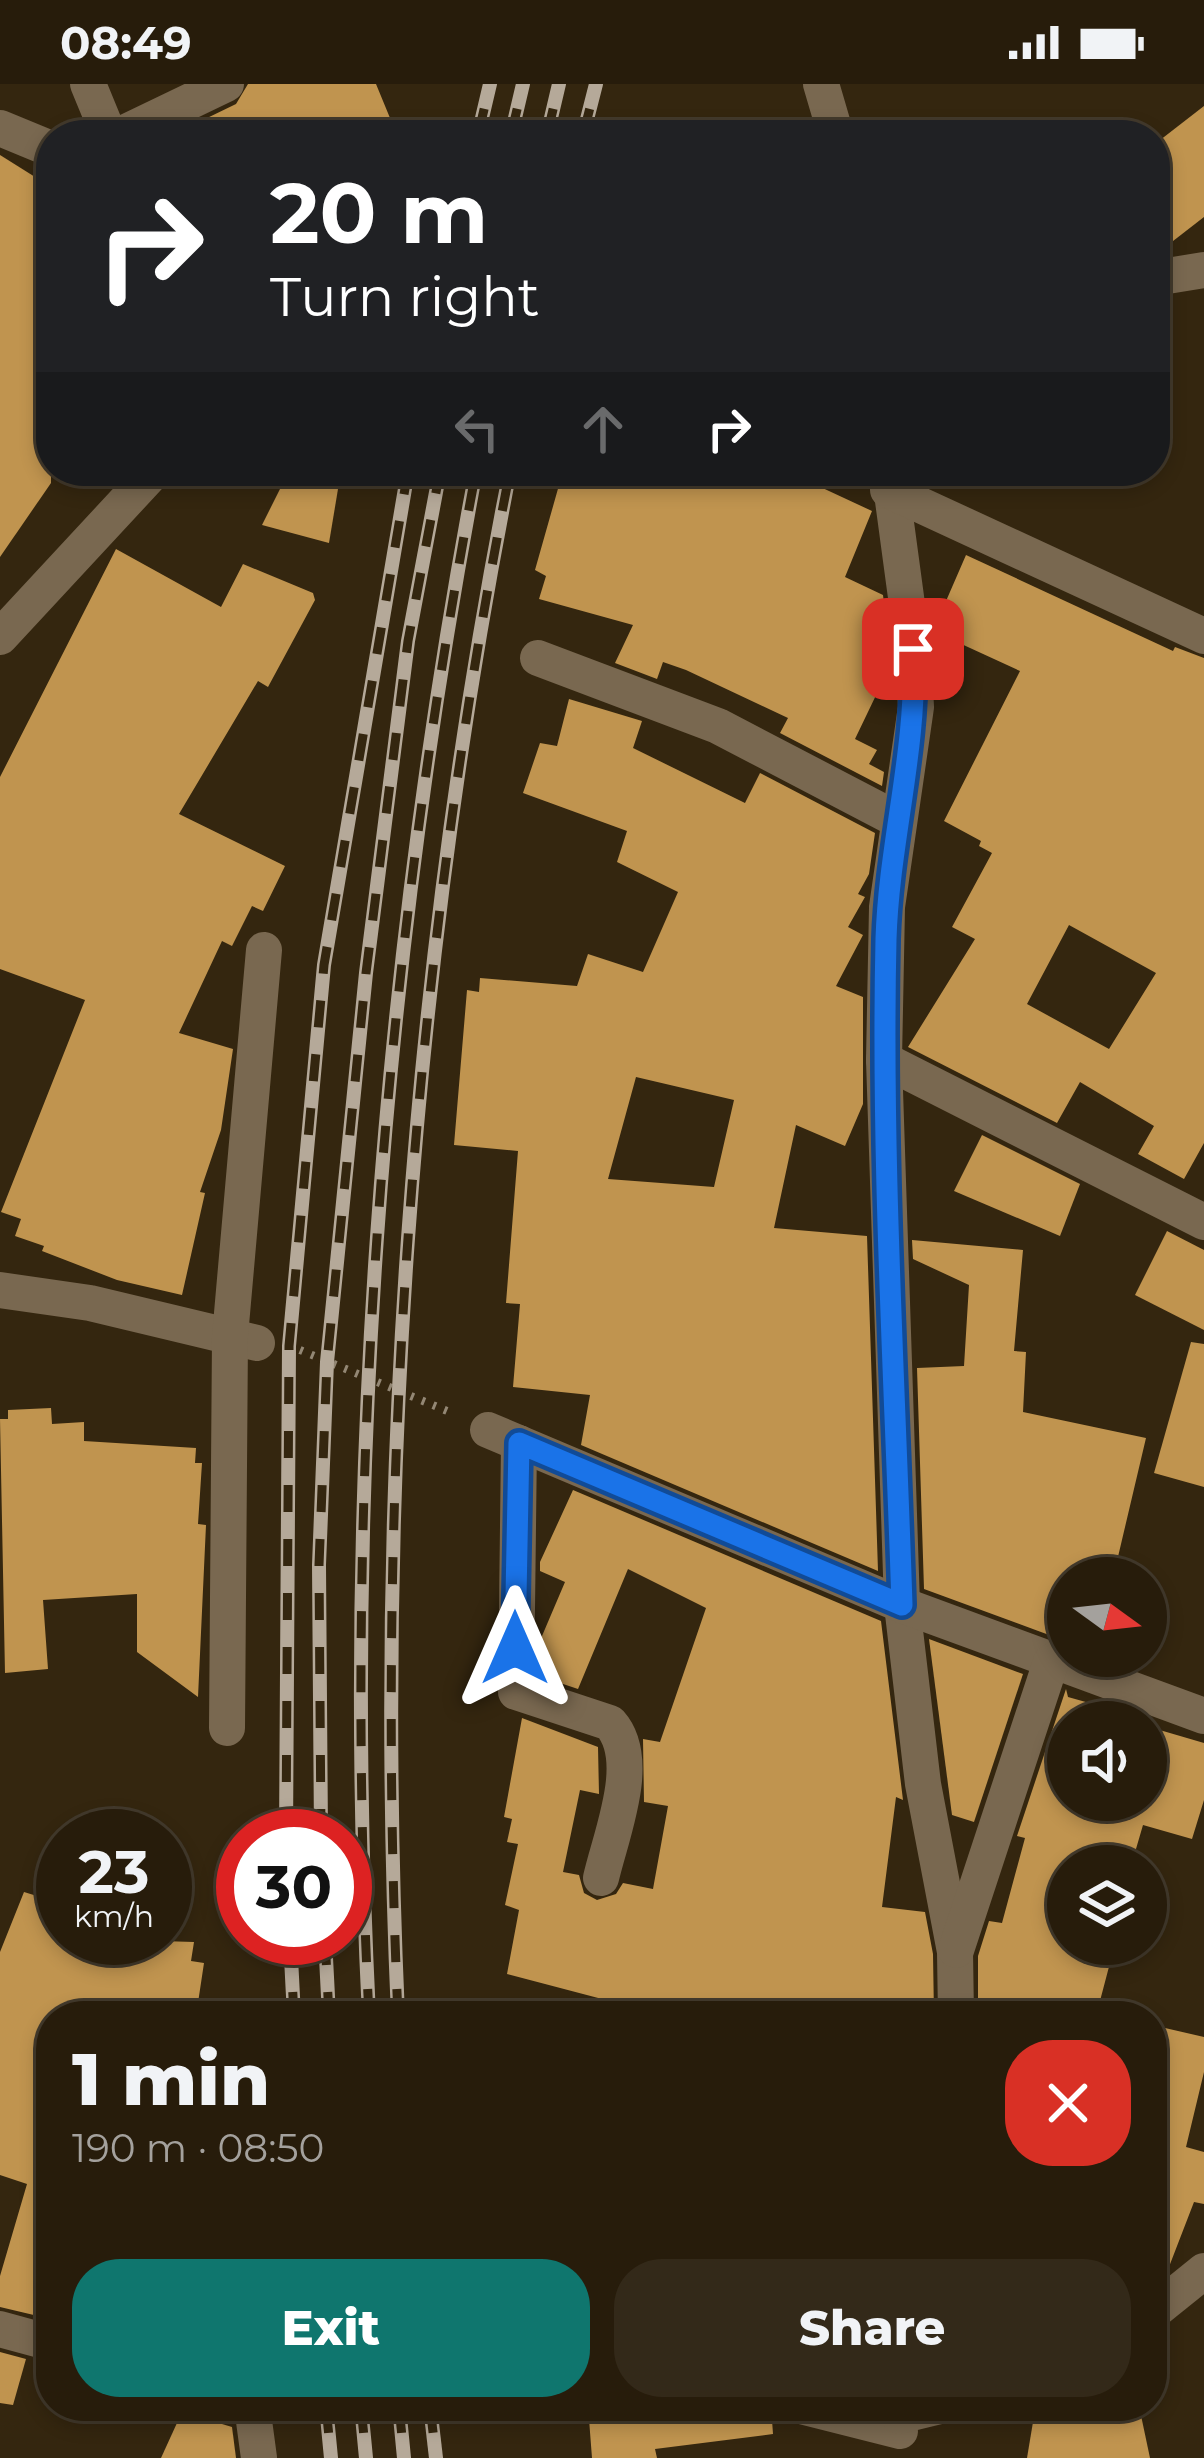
<!DOCTYPE html>
<html lang="en">
<head>
<meta charset="utf-8">
<style>
  :root { --surface:#271c0b; --page:#332919; --text:#f1f3f6; --muted:#a4a19d; --line:#433a2c; --accent:#0f766e }
  body { margin:0; font-family:Montserrat,sans-serif; background:var(--page); color:var(--text); height:100vh; display:flex; flex-direction:column; font-size:45px; white-space:nowrap }
  * { box-sizing:border-box; margin:0 }
  p { font-size:39px; color:var(--muted) }
  .icon { flex:none; width:66px; height:66px; fill:none; stroke:currentColor; stroke-width:2; stroke-linecap:round; stroke-linejoin:round }
  .map { position:relative; flex:1; overflow:hidden }
  .sheet { position:absolute; left:36px; top:1917px; width:1131px; height:420px; display:flex; flex-direction:column; background:var(--surface); border-radius:48px; box-shadow:0 6px 18px #0003,0 0 0 3px var(--line) }
  .sheet>* { flex:none }
  .banner { position:absolute; left:36px; top:36px; width:1134px; height:366px; border-radius:48px; box-shadow:0 6px 18px #0003,0 0 0 3px var(--line); background:#202124; color:#fff; overflow:hidden }
  .needle { width:78px; rotate:105deg }
  .controls { position:absolute; left:1047px; top:1473px; display:grid; gap:24px }
  .controls a { display:grid; place-items:center; width:120px; height:120px; border-radius:50%; background:var(--surface); box-shadow:0 6px 18px #0003,0 0 0 3px var(--line); font-size:60px }
  .speed { position:absolute; left:36px; top:1725px; display:flex; gap:24px; font-size:60px; font-weight:700; text-align:center }
  .speed>* { display:grid; place-content:center; width:156px; height:156px; border-radius:50%; background:var(--surface); box-shadow:0 6px 18px #0003,0 0 0 3px var(--line); line-height:1 }
  .speed small { font-size:30px; font-weight:400 }
  .speed .limit { border:18px solid #d22; background:#fff; color:#111 }
  .pin { position:absolute; display:grid; place-items:center; width:102px; height:102px; color:#fff; margin:-51px; border-radius:24px; box-shadow:0 6px 18px #0006 }
  .me { position:absolute; width:132px; margin:-66px; rotate:0deg; stroke-linejoin:round; filter:drop-shadow(0 0 9px #0008) }
  .turn { display:flex; align-items:center; gap:42px; height:252px; padding:0 36px; font-size:54px }
  .turn .icon { width:156px; height:156px; stroke-width:2.5 }
  .turn b { display:block; font-size:84px; line-height:102px }
  .lanes { display:flex; align-items:center; height:114px; padding:0 36px; background:#0003; justify-content:center; gap:60px; direction:ltr }
  .lanes .off { opacity:.35 }
  .round { display:grid; place-items:center; flex:none; width:126px; height:126px; border-radius:48px; background:var(--page) }
  .headline { display:flex; align-items:center; justify-content:space-between; height:204px; padding:0 36px }
  h1 { font-size:72px; font-weight:800; line-height:90px }
  .cta { display:flex; gap:24px; margin-top:auto; padding:24px 36px }
  .cta a { flex:1; height:138px; border-radius:48px; background:var(--accent); color:#fff; font-size:48px; font-weight:800; line-height:138px; text-align:center }
  .cta a+a { background:var(--page); color:var(--text) }
  .status { display:flex; justify-content:space-between; align-items:center; height:84px; padding:0 60px; background:var(--surface); direction:ltr }
  .status svg { height:33px; fill:currentColor }
  .map>svg:first-child { display:block }
  .building { fill:#c0944f; fill-rule:evenodd }
  .lines { fill:none; stroke-linecap:round; stroke-linejoin:round }
  .path { stroke:#938774; stroke-width:8; stroke-dasharray:3 9; stroke-linecap:butt }
  .minor { stroke:#796850; stroke-width:36 }
  .rail-casing { stroke:#b5a999; stroke-width:14 }
  .rail { stroke:#34260f; stroke-width:9; stroke-dasharray:27; stroke-linecap:butt }
  .route-casing { stroke:#114b97; stroke-width:30 }
  .route { stroke:#1a73e8; stroke-width:21 }
</style>
</head>
<body>
<div class="status"><b>08:49</b><svg viewBox="0 0 49 12"><path d="M0 12V9h3v3zM5 12V6h3v6zM10 12V3h3v9zM15 12V0h3v12zM26 1h20v11H26zM47 4h2v5h-2z"/></svg></div>
<div class="map">
<svg width="1204" height="2374" viewBox="0 0 1204 2374">
  <rect width="100%" height="100%" fill="#34260f"/>
  <g class="building">
    <path d="M248 0H376L397 51H172L236 20Z"/>
    <path d="M1204 22V133L1155 171V60Z"/>
    <path d="M0 71 51 103V399L0 473Z"/>
    <path d="M289 387H341L329 459 262 441Z"/>
    <path d="M563 387H786L872 427 845 493 883 511 891 580 855 655 877 666 869 680 884 688 882 702 780 649 788 634 686 586 663 578 657 595 615 579 633 541 539 515 546 492 535 486Z"/>
    <path d="M116 465 221 523 243 480 313 509 315 516 268 603 258 597 179 730 285 782 263 827 252 822 232 862 222 857 179 949 233 965 221 1046 200 1108 205 1109 182 1211 117 1196 42 1167 44 1162 15 1152 21 1135 1 1128 85 916 0 885V693Z"/>
    <path d="M966 471 1173 567 1175 563 1204 574V1059L1184 1095 1138 1070 1154 1042 1080 998 1057 1039 908 963 975 855 952 843 992 769 979 762 981 757 944 737 1020 587 933 547ZM1069 841 1156 889 1109 965 1027 920Z"/>
    <path d="M569 615 642 637 633 664 745 719 760 689 875 749 869 790 858 810 865 813 848 843 863 851 836 902 863 913V1020L845 1062 796 1041 774 1144 867 1152 878 1487 581 1361 590 1311 513 1303 520 1220 506 1219 518 1067 454 1061 467 906 479 908 480 894 577 902 588 870 643 888 678 808 617 778 627 747 523 709 540 659 557 662ZM636 993 734 1016 714 1103 608 1095Z"/>
    <path d="M982 1051 1080 1100 1060 1152 954 1107Z"/>
    <path d="M1167 1147 1204 1166V1246L1135 1211Z"/>
    <path d="M912 1156 1023 1166 1014 1267 1026 1268 1023 1328 1146 1354 1113 1494H1068V1558L924 1505 917 1284 964 1282 969 1201 913 1175Z"/>
    <path d="M1191 1258 1204 1260V1403L1154 1389Z"/>
    <path d="M51 1324 52 1340 84 1338V1357L196 1364 195 1379H202L198 1440 206 1441 198 1613 137 1568V1510L43 1516 48 1585 5 1589 0 1335H8V1326Z"/>
    <path d="M573 1406 881 1537 903 1716 896 1713 882 1823 925 1828 933 1870 934 1932H619L621 1920 507 1890 519 1826 505 1821 518 1760 507 1758 512 1735 504 1733 522 1634 598 1663 599 1710 580 1706 563 1788 579 1791 584 1809 597 1816 616 1810 623 1799 653 1805 668 1722 644 1718 643 1655 660 1658 706 1524 628 1485 578 1605 539 1592V1559L565 1498 540 1487V1478Z"/>
    <path d="M929 1555 1023 1590 974 1738 952 1731Z"/>
    <path d="M1066 1605 1068 1613 1132 1631 1133 1638H1068V1716H1146V1642L1204 1659V1716L1192 1755 1143 1741 1131 1782H1068V1860H1115L1096 1932H978V1872L989 1837 1002 1839 1025 1754 1017 1752Z"/>
    <path d="M24 1808 63 1820V1854L194 1858 191 1877 204 1879 196 1932H51V2224L41 2221 38 2232 0 2223V2192L27 2100 0 2091V1868Z"/>
    <path d="M1152 1941 1204 1953V1988L1186 2063 1204 2068V2120L1194 2118 1167 2188 1152 2200Z"/>
    <path d="M0 2268 26 2275 13 2321 0 2319Z"/>
    <path d="M588 2322H771L773 2350 655 2365 657 2374H592Z"/>
    <path d="M1080 2322H1139L1150 2374H1027L1034 2332Z"/>
    <path d="M182 2328 232 2343 236 2374H161Z"/>
  </g>
  <g class="lines">
    <path class="path" d="M300 1266 452 1329"/>
    <g class="minor">
      <path d="M88 0 109 51"/>
      <path d="M821 0 836 51"/>
      <path d="M0 44 51 65"/>
      <path d="M120 51 226 0"/>
      <path d="M1155 194 1204 186"/>
      <path d="M889 387 913 565 916 623 887 823 884 976 902 1521 923 1700 955 1868 956 1932"/>
      <path d="M888 406 1204 552"/>
      <path d="M0 553 154 387"/>
      <path d="M538 574 718 642 898 736"/>
      <path d="M884 976 1204 1138"/>
      <path d="M0 1206 90 1219 257 1259"/>
      <path d="M488 1346 902 1521 1204 1632"/>
      <path d="M519 1359 516 1608 610 1639C643 1676 611 1750 601 1794"/>
      <path d="M227 1644 230 1252 264 866"/>
      <path d="M956 1866 1051 1578"/>
      <path d="M1152 2229 1204 2187"/>
      <path d="M0 2245 51 2259"/>
      <path d="M252 2322 259 2374"/>
      <path d="M801 2322 900 2347"/>
      <path d="M899 2332 940 2322"/>
    </g>
    <defs>
      <g id="rail">
        <path d="M478 51 490 0"/>
        <path d="M511 51 523 0"/>
        <path d="M547 51 559 0"/>
        <path d="M583 51 596 0"/>
        <path d="M286 1752 289 1262 324 881 408 387"/>
        <path d="M321 1752 319 1481 327 1278 366 889 408 557 440 387"/>
        <path d="M290 1854 294 1932"/>
        <path d="M325 1854 329 1932"/>
        <path d="M369 1932C343 1416 380 895 476 387"/>
        <path d="M398 1932C375 1417 410 893 510 387"/>
        <path d="M326 2322 331 2374"/>
        <path d="M361 2322 366 2374"/>
        <path d="M399 2322 404 2374"/>
        <path d="M430 2322 436 2374"/>
      </g>
    </defs>
    <use href="#rail" class="rail-casing"/>
    <use href="#rail" class="rail"/>
  </g>
  <g class="lines">
    <defs>
      <path id="route" d="M515 1564 519 1359 902 1521C895 1299 881 1077 886 855 889 757 918 663 913 565"/>
    </defs>
    <use href="#route" class="route-casing"/>
    <use href="#route" class="route"/>
  </g>
</svg>
<div class="controls">
<a><svg class="needle" viewBox="-14 -14 28 28"><path d="M0-13l5 13h-10z" fill="#e53935"/><path d="M0 13l5-13h-10z" fill="#a4a19d"/></svg></a>
<a><svg class="icon" aria-label="sound" viewBox="0 0 24 24"><path d="M4 9h4l5-4v14l-5-4H4zM17 9q2 3 0 6"/></svg></a>
<a><svg class="icon" aria-label="layers" viewBox="0 0 24 24"><path d="M12 4l9 5-9 5-9-5zM3 14l9 5 9-5"/></svg></a>
</div>
<div class="speed"><div>23<small>km/h</small></div><div class="limit">30</div></div>
<div class="pin" style="left:913px;top:565px;background:#d93025"><svg class="icon" aria-label="arrive" viewBox="0 0 24 24"><path d="M6 21V4h12l-3 4 3 4H6"/></svg></div>
<svg class="me" style="left:515px;top:1564px" viewBox="-20 -20 40 40"><path d="M0-17L14 15 0 8-14 15z" fill="#1a73e8" stroke="#fff" stroke-width="4"/></svg>
<div class="banner">
<div class="turn"><svg class="icon" aria-label="right" viewBox="0 0 24 24"><path d="M7 20v-9h11M14 6l5 5-5 5"/></svg><div><b>20 m</b>Turn right</div></div>
<div class="lanes"><svg class="icon off" aria-label="left" viewBox="0 0 24 24"><path d="M17 20v-9H6M10 6l-5 5 5 5"/></svg><svg class="icon off" aria-label="ahead" viewBox="0 0 24 24"><path d="M12 20V5M6 11l6-6 6 6"/></svg><svg class="icon" aria-label="right" viewBox="0 0 24 24"><path d="M7 20v-9h11M14 6l5 5-5 5"/></svg></div>
</div>
<section class="sheet">
<div class="headline"><div><h1>1 min</h1><p>190 m · 08:50</p></div><a class="round" style="background:#d93025;color:#fff"><svg class="icon" aria-label="close" viewBox="0 0 24 24"><path d="M6 6l12 12M18 6L6 18"/></svg></a></div>
<div class="cta"><a>Exit</a><a>Share</a></div>
</section>
</div>
</body>
</html>
